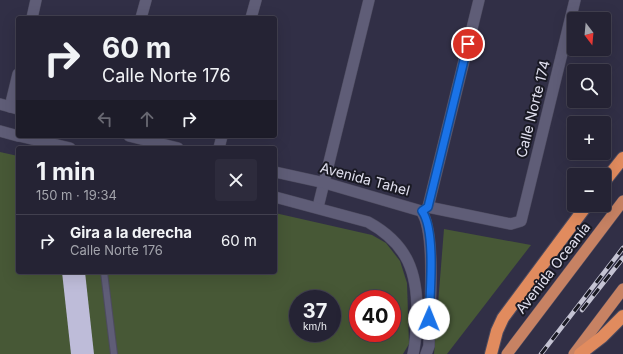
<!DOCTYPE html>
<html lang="es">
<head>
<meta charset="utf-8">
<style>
  :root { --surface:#252334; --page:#2d2b3c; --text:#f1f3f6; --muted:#a3a4ac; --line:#42404f }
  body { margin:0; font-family:Inter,sans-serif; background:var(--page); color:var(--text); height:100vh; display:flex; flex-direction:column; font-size:15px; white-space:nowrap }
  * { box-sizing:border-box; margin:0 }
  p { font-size:13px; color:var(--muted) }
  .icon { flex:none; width:22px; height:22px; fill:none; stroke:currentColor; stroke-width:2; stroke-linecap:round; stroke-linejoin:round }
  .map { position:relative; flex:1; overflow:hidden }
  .details { position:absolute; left:16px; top:146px; width:261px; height:128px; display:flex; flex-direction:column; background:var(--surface); border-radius:4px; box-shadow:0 4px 16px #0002,0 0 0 1px var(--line) }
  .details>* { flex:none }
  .banner { position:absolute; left:16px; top:16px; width:261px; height:122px; border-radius:4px; box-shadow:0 4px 16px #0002,0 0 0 1px var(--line); background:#252334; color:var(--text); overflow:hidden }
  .needle { width:26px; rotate:164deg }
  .fabs { position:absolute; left:567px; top:12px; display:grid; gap:8px }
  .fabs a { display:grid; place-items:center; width:44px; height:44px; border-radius:4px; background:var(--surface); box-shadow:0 4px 16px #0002,0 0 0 1px var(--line); font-size:20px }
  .speed { position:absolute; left:289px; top:290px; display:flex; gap:8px; font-size:20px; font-weight:700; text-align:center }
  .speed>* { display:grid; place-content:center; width:52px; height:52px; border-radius:50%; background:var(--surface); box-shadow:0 4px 16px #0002,0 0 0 1px var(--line); line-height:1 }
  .speed small { font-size:10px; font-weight:400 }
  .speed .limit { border:6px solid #d22; background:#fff; color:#111 }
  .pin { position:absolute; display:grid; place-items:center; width:34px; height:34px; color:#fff; margin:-17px; border:2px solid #fff; border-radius:50%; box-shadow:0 1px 4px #0007 }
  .me { position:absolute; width:44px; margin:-22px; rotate:1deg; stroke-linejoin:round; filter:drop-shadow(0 0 3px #0008) }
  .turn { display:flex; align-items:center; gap:14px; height:84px; padding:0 20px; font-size:18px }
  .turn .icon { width:52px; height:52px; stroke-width:2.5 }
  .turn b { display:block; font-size:28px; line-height:34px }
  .lanes { display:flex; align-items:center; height:38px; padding:0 20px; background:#0003; justify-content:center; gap:20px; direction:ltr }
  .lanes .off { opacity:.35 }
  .round { display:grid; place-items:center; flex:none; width:42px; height:42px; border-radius:4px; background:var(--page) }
  .overview { display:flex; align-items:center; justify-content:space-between; height:68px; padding:0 20px }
  h1 { font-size:24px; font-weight:700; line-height:30px }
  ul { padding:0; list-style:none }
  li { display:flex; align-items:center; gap:12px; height:52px; padding:0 20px; border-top:1px solid var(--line) }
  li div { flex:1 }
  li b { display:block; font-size:15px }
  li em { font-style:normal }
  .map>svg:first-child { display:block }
  .green { fill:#475836; fill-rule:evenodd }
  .building { fill:#bebcd9 }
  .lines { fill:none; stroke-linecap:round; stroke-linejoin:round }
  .service-casing { stroke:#4d4b5f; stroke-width:8 }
  .minor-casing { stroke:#4d4b5f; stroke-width:12 }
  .tertiary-casing { stroke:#4d4b5f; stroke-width:12 }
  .trunk-casing { stroke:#4d4b5f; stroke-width:12 }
  .motorway-casing { stroke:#4d4b5f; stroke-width:14 }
  .service { stroke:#5f5d77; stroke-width:6 }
  .minor { stroke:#5f5d77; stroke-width:11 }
  .tertiary { stroke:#5f5d77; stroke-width:11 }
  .trunk { stroke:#c78263; stroke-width:11 }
  .motorway { stroke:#e18b5e; stroke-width:12 }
  .rail-casing { stroke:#c4c3d3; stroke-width:4.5 }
  .rail { stroke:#191923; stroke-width:3; stroke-dasharray:9; stroke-linecap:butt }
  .route-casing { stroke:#114b97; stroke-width:10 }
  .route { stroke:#1a73e8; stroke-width:7 }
  .labels { text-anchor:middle; stroke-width:4; stroke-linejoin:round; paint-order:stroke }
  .street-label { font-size:14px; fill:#e1e0ef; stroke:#191923 }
</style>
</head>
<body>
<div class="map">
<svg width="623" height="354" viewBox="0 0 623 354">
  <rect width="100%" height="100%" fill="#312f46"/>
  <g class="green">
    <path d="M0 152 18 156V272H275V213L372 235 386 243 400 261 407 283 409 344 403 354H0ZM298 299H332V333H298ZM358 299H392V333H358Z"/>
    <path d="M444 229 531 245 447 354H434Z"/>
  </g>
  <path class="building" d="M62 272H85L94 354H71Z"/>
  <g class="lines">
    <defs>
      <path id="service" d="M104 272 114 354"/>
      <g id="minor">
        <path d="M32 18 36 0"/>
        <path d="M141 18 146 0"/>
        <path d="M251 18 256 0"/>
        <path d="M10 107 18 74"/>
        <path d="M219 148 222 136"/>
        <path d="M318 207 369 0"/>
        <path d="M428 207 511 224 521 221 575 0"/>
        <path d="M428 207 479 0"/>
      </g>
      <g id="tertiary">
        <path d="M0 104 18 109"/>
        <path d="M0 131 18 136"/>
        <path d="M19 136 70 148"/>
        <path d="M129 136 178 148"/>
        <path d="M275 172 325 183 421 211C437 231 429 318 429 346L426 354"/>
        <path d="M275 197 368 222C408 244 418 273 417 317 416 330 416 342 413 354"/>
      </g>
      <g id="trunk">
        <path d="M507 354 623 201"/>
        <path d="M574 354 623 289"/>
      </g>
      <g id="motorway">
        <path d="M604 182 623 158"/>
        <path d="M491 354 497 331 503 318 587 205"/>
        <path d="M580 354 602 337 623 316"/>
      </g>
    </defs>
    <use href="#service" class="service-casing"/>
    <use href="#minor" class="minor-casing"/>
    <use href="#tertiary" class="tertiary-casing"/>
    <use href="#trunk" class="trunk-casing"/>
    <use href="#motorway" class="motorway-casing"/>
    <use href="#service" class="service"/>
    <use href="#minor" class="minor"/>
    <use href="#tertiary" class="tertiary"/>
    <use href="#trunk" class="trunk"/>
    <use href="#motorway" class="motorway"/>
    <defs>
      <g id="rail">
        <path d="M582 310 623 258"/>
        <path d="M541 354 623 248"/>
      </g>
    </defs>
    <use href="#rail" class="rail-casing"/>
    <use href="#rail" class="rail"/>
  </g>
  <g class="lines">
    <defs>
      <path id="route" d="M429 319C430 294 436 230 422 211L428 207 468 44"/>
    </defs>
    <use href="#route" class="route-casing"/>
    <use href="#route" class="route"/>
  </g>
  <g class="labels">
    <g class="street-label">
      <text transform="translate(533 109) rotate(-76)" y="5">Calle Norte 174</text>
      <text transform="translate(365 179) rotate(15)" y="5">Avenida Tahel</text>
      <text transform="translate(553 268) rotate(-52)" y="5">Avenida Oceanía</text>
    </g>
  </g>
</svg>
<div class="fabs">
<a><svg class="needle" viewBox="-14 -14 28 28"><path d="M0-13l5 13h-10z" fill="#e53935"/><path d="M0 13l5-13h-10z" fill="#a3a4ac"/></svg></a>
<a><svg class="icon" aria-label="search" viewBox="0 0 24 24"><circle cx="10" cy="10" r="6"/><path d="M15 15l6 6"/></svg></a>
<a>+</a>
<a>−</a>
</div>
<div class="speed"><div>37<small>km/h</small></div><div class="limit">40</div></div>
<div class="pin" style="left:468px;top:44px;background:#d93025"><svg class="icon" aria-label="arrive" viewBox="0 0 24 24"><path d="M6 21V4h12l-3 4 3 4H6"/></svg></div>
<svg class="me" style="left:429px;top:319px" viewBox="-20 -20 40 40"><circle r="19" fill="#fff"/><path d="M0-13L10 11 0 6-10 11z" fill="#1a73e8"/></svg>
<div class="banner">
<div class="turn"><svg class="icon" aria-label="right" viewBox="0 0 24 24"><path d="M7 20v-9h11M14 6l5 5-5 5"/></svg><div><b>60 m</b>Calle Norte 176</div></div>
<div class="lanes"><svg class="icon off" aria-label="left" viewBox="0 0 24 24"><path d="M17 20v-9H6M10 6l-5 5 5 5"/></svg><svg class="icon off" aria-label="ahead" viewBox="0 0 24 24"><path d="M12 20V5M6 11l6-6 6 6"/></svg><svg class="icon" aria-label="right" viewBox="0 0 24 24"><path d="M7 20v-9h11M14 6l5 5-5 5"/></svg></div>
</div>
<section class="details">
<div class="overview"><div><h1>1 min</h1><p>150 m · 19:34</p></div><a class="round"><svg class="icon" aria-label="close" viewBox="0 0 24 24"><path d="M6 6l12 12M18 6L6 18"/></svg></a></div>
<ul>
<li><svg class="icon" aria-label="right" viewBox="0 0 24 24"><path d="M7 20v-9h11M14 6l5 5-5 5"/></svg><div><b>Gira a la derecha</b><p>Calle Norte 176</p></div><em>60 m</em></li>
</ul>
</section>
</div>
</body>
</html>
